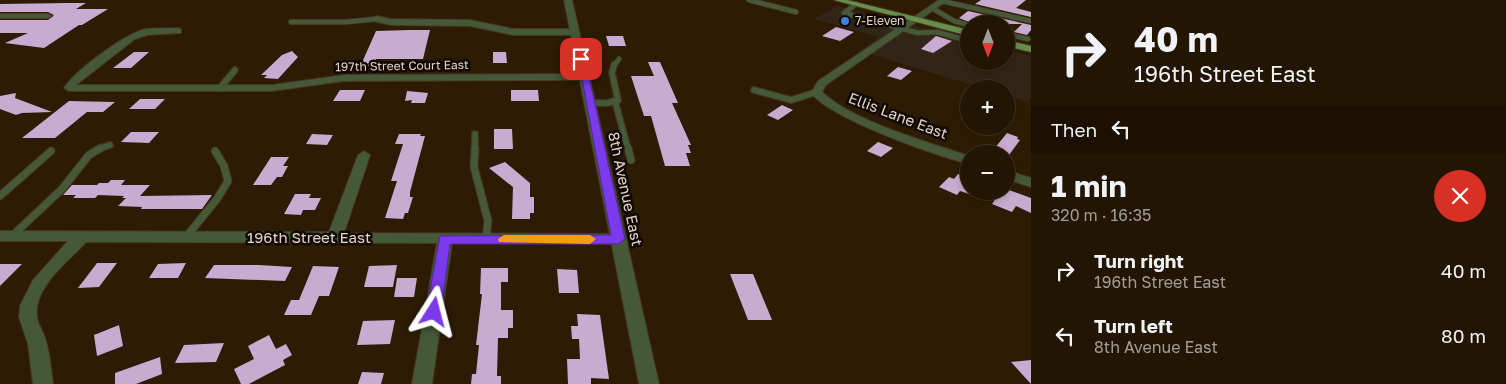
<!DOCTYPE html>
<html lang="en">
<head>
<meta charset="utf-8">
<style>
  :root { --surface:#221502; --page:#2e2211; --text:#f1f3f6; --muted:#a29f99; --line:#3f3424 }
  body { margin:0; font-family:"Golos Text",sans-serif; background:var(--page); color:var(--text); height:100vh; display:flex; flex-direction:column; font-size:19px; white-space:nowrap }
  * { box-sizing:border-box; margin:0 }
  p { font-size:16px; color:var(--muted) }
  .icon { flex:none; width:28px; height:28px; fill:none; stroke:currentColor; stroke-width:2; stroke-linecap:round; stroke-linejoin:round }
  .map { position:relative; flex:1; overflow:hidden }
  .side { display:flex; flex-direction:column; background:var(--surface); width:475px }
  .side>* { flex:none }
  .top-card { background:#221502; color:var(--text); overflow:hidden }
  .needle { width:32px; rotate:180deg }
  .fabs { position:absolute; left:960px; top:15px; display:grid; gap:10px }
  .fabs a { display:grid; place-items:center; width:55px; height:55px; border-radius:50%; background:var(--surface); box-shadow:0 2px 8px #0003,0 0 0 1px var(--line); font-size:25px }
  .pin { position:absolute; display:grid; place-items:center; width:42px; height:42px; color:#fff; margin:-21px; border-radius:10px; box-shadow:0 2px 8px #0006 }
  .me { position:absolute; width:55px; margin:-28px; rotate:9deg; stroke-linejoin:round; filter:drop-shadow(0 0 4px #0008) }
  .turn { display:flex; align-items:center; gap:18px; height:105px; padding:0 20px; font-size:22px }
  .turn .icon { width:65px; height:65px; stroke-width:2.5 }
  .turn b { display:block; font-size:35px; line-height:42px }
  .then { display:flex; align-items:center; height:48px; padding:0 20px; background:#0003; gap:10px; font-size:19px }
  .round { display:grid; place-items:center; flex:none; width:52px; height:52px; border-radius:26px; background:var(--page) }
  .headline { display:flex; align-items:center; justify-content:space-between; height:85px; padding:0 20px }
  h1 { font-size:30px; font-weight:700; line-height:38px }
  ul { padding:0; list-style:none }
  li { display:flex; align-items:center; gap:15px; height:65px; padding:0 20px }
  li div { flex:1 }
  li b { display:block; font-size:19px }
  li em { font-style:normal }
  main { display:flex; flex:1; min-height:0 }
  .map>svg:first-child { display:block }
  .commercial { fill:#302516 }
  .building { fill:#c9aad1 }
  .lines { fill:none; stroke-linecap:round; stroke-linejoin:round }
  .service-far2-casing { stroke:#46361e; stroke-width:6 }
  .service-far1-casing { stroke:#46361e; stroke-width:8 }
  .service-casing { stroke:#46361e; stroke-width:9 }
  .minor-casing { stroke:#46361e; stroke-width:2 }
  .tertiary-casing { stroke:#46361e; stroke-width:2 }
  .primary-casing { stroke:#46361e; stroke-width:2 }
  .service-far2 { stroke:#455838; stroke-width:4.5 }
  .service-far1 { stroke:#455838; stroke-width:5.5 }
  .service { stroke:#455838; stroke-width:7 }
  .minor { fill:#455838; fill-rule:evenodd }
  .tertiary { fill:#455838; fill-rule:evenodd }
  .primary { fill:#678f4c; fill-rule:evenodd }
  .route { fill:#7c3aed; stroke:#51269a }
  .slow { fill:#f59e0b }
  .shop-dot { fill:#3f7fe0; stroke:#100802; stroke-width:2 }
  .labels { text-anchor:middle; stroke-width:5; stroke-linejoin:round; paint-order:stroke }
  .far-poi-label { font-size:12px; fill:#e1d5c7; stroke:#100802; text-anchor:start }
  .far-street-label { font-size:12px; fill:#e1d5c7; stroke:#100802 }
  .street-label { font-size:15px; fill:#e1d5c7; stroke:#100802 }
</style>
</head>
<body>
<main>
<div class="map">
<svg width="1031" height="384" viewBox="0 0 1031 384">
  <rect width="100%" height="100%" fill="#2d1c03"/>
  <path class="commercial" d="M838 6 969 40V61H1006V50L1031 56V98L1028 102 1006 95V89H985L860 51 879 37 814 19Z"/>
  <g class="building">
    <path d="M981 0H1026L1016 8 1031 12V17L975 4Z"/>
    <path d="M67 3H86L76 9H108L82 25H79L44 48 5 43 28 33H0V20H48L54 15 48 12H0V4Z"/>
    <path d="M968 11 1031 25V30L1027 35 1014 32 1022 24H974L959 18Z"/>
    <path d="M836 27 854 32 840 41 822 36Z"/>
    <path d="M409 30H430L423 59H376L373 66 360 67 376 31Z"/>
    <path d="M606 36H623L626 46H609Z"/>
    <path d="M936 36 952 41 933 53 921 49Z"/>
    <path d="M292 51 298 57 278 79 264 78 267 75H261L282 55Z"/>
    <path d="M134 52H149L131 68H113Z"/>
    <path d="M493 52H506L507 63H493Z"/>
    <path d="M648 62H660L678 103H672L691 145H688L691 153H686L690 166H665L651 116H644L631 76H654Z"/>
    <path d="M898 67 912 71 901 80 887 76Z"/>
    <path d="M340 90H365L360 101H333Z"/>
    <path d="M511 90H538L539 101H511Z"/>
    <path d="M407 91 428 93 425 103H411L412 100 405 101Z"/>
    <path d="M16 93 15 98 52 112 22 113 16 115 0 109V96Z"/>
    <path d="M140 99H165L155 109H129Z"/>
    <path d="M69 101 115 102 103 112H87L55 138H22Z"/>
    <path d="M782 105 793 110 778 120 767 115Z"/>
    <path d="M494 129H512L513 149H494Z"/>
    <path d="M131 132H159L149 143 121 142Z"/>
    <path d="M1007 133 1018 137 1017 139 1020 140 1009 155 994 149Z"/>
    <path d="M312 134 333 135 327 145 306 144Z"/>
    <path d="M399 134H421L420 136H425L410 192V197H413L408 213H405L403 219 385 218 397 181H391L403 144H395Z"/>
    <path d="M878 142 893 148 881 157 867 151Z"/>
    <path d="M271 157H289L283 166H288L282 177H277L271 185H253Z"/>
    <path d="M505 162 530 183V197H534V213H530V219H512L513 187 489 168Z"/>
    <path d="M958 174 969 179V194L960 191 957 195 939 187 949 177 954 179Z"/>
    <path d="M111 180H125L121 185H150L140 196 212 195 202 209H141L142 207 118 206 126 198H122L124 196 98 195 95 198H73L76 195H63L72 185H97L99 183H108Z"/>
    <path d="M1006 189 1031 198V213L1016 206 1012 212 992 204 1001 191H1006Z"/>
    <path d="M295 194H311L309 198H321L315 210H303L301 215 284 214Z"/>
    <path d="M97 263H117L99 287 78 288Z"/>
    <path d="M186 263 178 278H149L158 264Z"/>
    <path d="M0 264H22L0 286Z"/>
    <path d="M214 265H259L292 267 285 281 205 278Z"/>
    <path d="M397 265 393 287H364L369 266Z"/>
    <path d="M313 266 339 267 329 296H319L311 315H284L291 300H299Z"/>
    <path d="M481 268H508V282H501V310H513V328H508V338H498L497 376H501V384H471L472 374H476L479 345H476L482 294H480Z"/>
    <path d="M557 269 577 270 579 293H559Z"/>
    <path d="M730 274H753L772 320H748Z"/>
    <path d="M397 278H417L414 297H394Z"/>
    <path d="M577 314 600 315 609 379 591 378V384H568L567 359H580L579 339H572L571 326H578Z"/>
    <path d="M395 320 390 344 357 345 363 321Z"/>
    <path d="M119 325 123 346 97 356 94 335Z"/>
    <path d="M269 335 276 349 286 344 292 355 283 360 285 365 249 384H241L234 369 254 359 248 346Z"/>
    <path d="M224 343 216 362 175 363 184 345Z"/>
    <path d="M160 357 162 374 136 384H115V373Z"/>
    <path d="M1031 360V384L1011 362Z"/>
    <path d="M362 372 384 373 381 384H358Z"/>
  </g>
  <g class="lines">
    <defs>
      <g id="service-far2">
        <path d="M749 0 796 12"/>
        <path d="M942 1 1031 21"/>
        <path d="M856 4 844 13 918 33 937 32 969 41"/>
        <path d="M932 8 954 21 969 25"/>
        <path d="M291 22H346L376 19"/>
        <path d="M1006 34 1028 39"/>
        <path d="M614 66 619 59"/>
      </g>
      <g id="service-far1">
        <path d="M220 88 235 70"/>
        <path d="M754 90 791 100 817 92"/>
        <path d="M615 101 628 149"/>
        <path d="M590 103H607L618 100 612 73 614 65"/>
        <path d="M98 149 110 145"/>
        <path d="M475 149V134"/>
      </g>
      <g id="service">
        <path d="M475 148 474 167 488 221 486 239"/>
        <path d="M628 148 631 160"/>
        <path d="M0 196 51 151"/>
        <path d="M12 236 62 189 89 155 101 148"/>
        <path d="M186 237 217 199 228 181 224 166 215 151"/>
      </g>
      <g id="minor">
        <path d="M939 0H948L826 85 822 92C852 121 928 142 969 156V164C934 155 831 119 811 93L818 81Z"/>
        <path d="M0 14H48L52 16 48 18H0Z"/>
        <path d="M376 16 391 19 470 20 513 29H575L579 32 575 35H513L470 26 391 25 373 21 372 19Z"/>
        <path d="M178 28 181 29V33L147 35 135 39 76 85H272L344 75 585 74 590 77 585 80 344 81 272 91H69L64 88C76 70 121 37 142 30 153 27 167 29 178 28Z"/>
        <path d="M364 151 370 155 344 233 618 234 623 235 626 239 623 243 618 244 452 243 432 384H412L437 243 86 242C68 262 33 287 37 317 38 325 43 331 45 338 50 353 51 369 53 384H33L28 344 19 317 20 306 33 280 68 241H0V231L329 232 358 155Z"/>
        <path d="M1006 170 1031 178V187L1006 179Z"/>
      </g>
      <path id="tertiary" d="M564 0H572L659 384H639Z"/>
      <g id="primary">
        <path d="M834 0H847L969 30V36Z"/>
        <path d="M1006 40 1031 46V52L1006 46Z"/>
      </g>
    </defs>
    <use href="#service-far2" class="service-far2-casing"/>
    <use href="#service-far1" class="service-far1-casing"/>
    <use href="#service" class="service-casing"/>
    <use href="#minor" class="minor-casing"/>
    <use href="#tertiary" class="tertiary-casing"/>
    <use href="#primary" class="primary-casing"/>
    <use href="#service-far2" class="service-far2"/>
    <use href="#service-far1" class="service-far1"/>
    <use href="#service" class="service"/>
    <use href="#minor" class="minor"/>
    <use href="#tertiary" class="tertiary"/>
    <use href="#primary" class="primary"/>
  </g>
  <path class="route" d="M578 57 585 59 625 239 618 244H450L441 312 439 316 434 317 428 316 426 312 440 236 611 235Z"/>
  <path class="slow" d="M504 235H590L596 239 590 244 499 242 498 239Z"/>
  <circle class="shop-dot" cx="845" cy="21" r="5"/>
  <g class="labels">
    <g class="far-poi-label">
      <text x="855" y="25">7-Eleven</text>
    </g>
    <g class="far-street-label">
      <text transform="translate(402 66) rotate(-1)" y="4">197th Street Court East</text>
    </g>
    <g class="street-label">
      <text transform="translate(898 116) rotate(21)" y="5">Ellis Lane East</text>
      <text transform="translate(625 189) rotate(78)" y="5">8th Avenue East</text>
      <text x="309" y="243">196th Street East</text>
    </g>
  </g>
</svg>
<div class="fabs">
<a><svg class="needle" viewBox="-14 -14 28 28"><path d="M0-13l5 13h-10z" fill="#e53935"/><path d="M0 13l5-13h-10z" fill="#a29f99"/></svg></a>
<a>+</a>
<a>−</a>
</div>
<div class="pin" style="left:581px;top:59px;background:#d93025"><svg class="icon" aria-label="arrive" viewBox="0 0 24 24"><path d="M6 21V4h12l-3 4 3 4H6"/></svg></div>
<svg class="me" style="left:434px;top:312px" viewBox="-20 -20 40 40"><path d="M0-17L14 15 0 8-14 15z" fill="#7c3aed" stroke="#fff" stroke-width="4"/></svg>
</div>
<section class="side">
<div class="top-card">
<div class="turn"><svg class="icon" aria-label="right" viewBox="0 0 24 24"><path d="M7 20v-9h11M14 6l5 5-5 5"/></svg><div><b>40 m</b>196th Street East</div></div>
<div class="then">Then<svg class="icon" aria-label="left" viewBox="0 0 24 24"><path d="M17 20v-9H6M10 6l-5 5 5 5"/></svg></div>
</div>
<div class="headline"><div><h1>1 min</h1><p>320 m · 16:35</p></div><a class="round" style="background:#d93025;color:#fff"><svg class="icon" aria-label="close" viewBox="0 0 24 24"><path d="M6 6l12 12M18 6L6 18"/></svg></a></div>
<ul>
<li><svg class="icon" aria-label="right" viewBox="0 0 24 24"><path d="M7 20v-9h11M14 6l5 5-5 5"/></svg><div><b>Turn right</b><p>196th Street East</p></div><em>40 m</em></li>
<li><svg class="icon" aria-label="left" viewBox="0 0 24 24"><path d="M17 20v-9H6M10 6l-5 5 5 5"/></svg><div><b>Turn left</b><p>8th Avenue East</p></div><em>80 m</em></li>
</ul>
</section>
</main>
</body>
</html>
